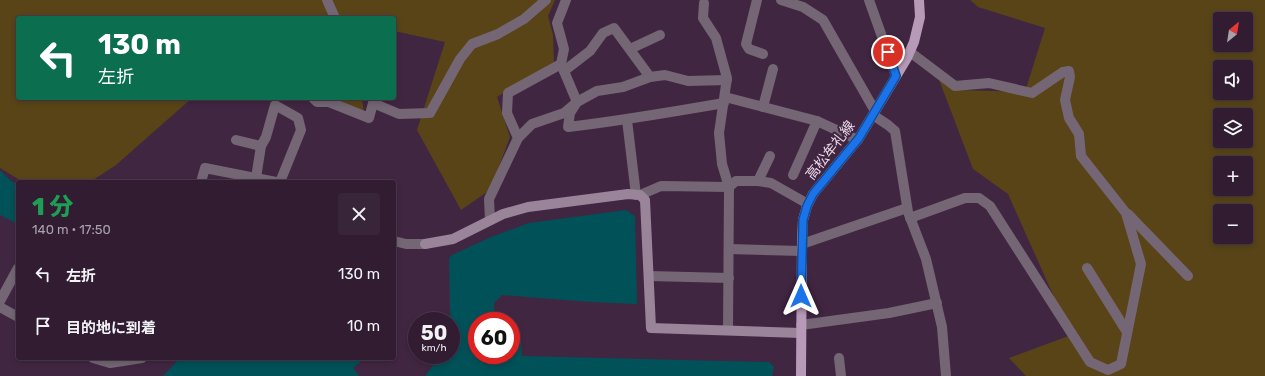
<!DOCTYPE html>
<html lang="ja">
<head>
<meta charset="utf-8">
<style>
  :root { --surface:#311c32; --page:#39253a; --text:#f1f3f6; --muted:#a8a1ac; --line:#4c3a4d }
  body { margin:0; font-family:Rubik,"Noto Sans JP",sans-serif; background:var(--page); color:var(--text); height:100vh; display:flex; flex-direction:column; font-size:15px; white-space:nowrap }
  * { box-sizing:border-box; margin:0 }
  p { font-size:13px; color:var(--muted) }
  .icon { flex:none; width:22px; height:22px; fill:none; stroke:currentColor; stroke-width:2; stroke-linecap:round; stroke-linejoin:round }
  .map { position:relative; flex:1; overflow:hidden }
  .drawer { position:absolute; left:16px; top:180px; width:380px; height:180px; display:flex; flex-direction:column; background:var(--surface); border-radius:4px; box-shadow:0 2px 6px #0003,0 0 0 1px var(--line) }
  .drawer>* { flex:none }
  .guide { position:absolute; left:16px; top:16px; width:380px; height:84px; border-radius:4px; box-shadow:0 2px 6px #0003,0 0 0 1px var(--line); background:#0b6e4f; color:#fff; overflow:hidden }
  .needle { width:26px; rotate:30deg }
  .tools { position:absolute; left:1213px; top:12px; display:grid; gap:8px }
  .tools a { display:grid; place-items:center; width:40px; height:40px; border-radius:4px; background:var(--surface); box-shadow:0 2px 6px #0003,0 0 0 1px var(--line); font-size:20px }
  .speed { position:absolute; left:408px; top:312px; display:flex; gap:8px; font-size:20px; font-weight:700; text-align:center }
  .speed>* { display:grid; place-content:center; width:52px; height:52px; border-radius:50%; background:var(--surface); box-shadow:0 2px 6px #0003,0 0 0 1px var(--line); line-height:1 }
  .speed small { font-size:10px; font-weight:400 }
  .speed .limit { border:6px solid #d22; background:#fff; color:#111 }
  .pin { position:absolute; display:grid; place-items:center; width:34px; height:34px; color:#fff; margin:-17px; border:2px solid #fff; border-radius:50%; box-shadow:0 1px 4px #0007 }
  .me { position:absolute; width:44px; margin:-22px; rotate:0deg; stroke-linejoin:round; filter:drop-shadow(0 0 3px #0008) }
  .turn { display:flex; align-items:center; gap:14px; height:84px; padding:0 16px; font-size:18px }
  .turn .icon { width:52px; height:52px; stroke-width:2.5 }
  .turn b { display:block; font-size:28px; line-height:34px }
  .round { display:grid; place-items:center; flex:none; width:42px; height:42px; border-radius:4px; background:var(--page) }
  .overview { display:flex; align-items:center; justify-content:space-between; height:68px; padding:0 16px }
  h1 { font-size:24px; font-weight:800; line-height:30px; color:#1e9e55 }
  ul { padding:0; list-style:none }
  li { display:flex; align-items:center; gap:12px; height:52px; padding:0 16px }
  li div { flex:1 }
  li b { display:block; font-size:15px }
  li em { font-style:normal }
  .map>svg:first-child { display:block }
  .green { fill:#584417; fill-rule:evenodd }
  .water { fill:#005158 }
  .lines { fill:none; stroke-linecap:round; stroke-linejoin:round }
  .street { stroke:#746674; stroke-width:10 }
  .secondary { stroke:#99849a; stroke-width:10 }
  .primary { stroke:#b69ab7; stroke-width:10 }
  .route-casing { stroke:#114b97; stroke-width:10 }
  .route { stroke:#1a73e8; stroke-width:7 }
  .labels { text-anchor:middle; stroke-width:4; stroke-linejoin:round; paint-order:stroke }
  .street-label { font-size:14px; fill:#ecdbec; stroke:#412642 }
</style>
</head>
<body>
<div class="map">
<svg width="1265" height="376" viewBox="0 0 1265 376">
  <rect width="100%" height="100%" fill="#412642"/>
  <g class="green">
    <path d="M0 0H555L548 16 553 35 554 62 497 97 510 137 490 190 461 210 417 130 445 42 394 31V18H18V98H192L116 165 90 182H23L0 168Z"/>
    <path d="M970 0H1265V376H1026L1009 358 1071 335 1008 194 973 169 938 77 957 90 1025 92 1045 28 978 7ZM1220 19H1246V45H1220ZM1220 67H1246V93H1220ZM1220 115H1246V141H1220ZM1220 163H1246V189H1220ZM1220 211H1246V237H1220Z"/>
    <path d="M330 98H362L364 114Z"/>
  </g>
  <g class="water">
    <path d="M0 170 11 181 18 184V224L0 215Z"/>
    <path d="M626 210 635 216 637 304 591 302 502 295 494 303 495 321H477V355H511V338H521L522 356 769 362 774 367 772 376H425L441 355H451L449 258 452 255 491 237 529 223Z"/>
    <path d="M180 358H365L353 368 359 376H163Z"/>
  </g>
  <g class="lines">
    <g class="street">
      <path d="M327 0 335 18"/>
      <path d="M757 0 746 44 749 49 763 54"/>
      <path d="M781 0 803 7 823 20 875 111"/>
      <path d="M869 0 896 76"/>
      <path d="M630 49 660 35"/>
      <path d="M910 52 955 86 989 83 1032 93 1063 72 1069 71 1070 77 1065 100 1069 118 1079 134 1081 156 1126 213 1141 264 1121 364 1108 370 1090 362 990 206 979 198H965L910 218"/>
      <path d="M561 64 577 102 570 113 568 127C620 121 672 112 724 103"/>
      <path d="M564 71 590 51 603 33 614 28 650 77"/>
      <path d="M725 97 817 121 858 140"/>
      <path d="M313 98 317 102H329L369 118 373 103 399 114 430 113 460 59 472 44 498 34 524 19 546 0"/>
      <path d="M763 107 773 69"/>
      <path d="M873 115 888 125 895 131 908 212 926 259 942 327 946 376"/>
      <path d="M627 120 636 195"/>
      <path d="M518 138 532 124 564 113 577 102 597 91 623 87 650 77 665 75 688 81 727 80"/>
      <path d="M236 140 261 146"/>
      <path d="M793 175 817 121"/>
      <path d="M256 178 261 146 266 137 275 105 298 118 301 130 280 182"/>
      <path d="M758 181 771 183 808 204"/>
      <path d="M201 182 205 168 276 182"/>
      <path d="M640 195 661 186 729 187 722 164 719 133 727 78 716 38 703 18 704 3"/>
      <path d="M1128 214 1188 276"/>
      <path d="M490 220 489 199 518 138 507 113 508 93 561 64 564 49 557 23 566 0"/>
      <path d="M394 241 406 244H425"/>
      <path d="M802 244 907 208"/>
      <path d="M729 249 802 251"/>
      <path d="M1087 268 1127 332"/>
      <path d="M649 276 729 278"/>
      <path d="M0 301 18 268"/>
      <path d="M0 307 18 317"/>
      <path d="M801 325 889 313 937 303"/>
      <path d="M728 330 729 187 736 181H758L770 156"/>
      <path d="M93 358 110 363 142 358"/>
      <path d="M839 358 841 376"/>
    </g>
    <path class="secondary" d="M425 244 453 239 503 214 528 207 628 194 640 195 645 200 651 328 801 333"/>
    <path class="primary" d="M801 376 802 240 803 220 807 206 813 194 859 138 907 58 914 42 920 17 919 0"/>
  </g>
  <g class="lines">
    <defs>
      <path id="route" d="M801 296 803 220 807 206 813 194 859 138 896 76 888 52"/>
    </defs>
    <use href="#route" class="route-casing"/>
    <use href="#route" class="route"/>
  </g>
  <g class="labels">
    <g class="street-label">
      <text transform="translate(830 150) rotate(-52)" y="5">高松牟礼線</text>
    </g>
  </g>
</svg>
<div class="tools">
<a><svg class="needle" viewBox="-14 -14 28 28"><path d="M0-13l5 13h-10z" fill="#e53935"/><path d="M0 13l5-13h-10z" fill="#a8a1ac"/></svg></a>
<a><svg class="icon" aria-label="sound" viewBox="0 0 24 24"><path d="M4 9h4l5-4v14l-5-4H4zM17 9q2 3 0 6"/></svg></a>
<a><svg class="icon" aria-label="layers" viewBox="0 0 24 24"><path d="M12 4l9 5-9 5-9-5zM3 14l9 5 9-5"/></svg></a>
<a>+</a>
<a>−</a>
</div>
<div class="speed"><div>50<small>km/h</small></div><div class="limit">60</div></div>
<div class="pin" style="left:888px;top:52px;background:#d93025"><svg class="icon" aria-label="arrive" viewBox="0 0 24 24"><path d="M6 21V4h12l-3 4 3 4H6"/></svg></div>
<svg class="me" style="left:801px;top:296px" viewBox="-20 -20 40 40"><path d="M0-17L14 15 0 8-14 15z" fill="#1a73e8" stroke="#fff" stroke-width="4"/></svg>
<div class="guide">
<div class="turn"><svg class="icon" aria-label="left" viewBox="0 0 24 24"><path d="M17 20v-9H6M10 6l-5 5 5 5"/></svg><div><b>130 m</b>左折</div></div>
</div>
<section class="drawer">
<div class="overview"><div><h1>1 分</h1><p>140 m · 17:50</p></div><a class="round"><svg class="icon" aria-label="close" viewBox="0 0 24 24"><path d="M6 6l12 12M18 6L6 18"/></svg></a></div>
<ul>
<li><svg class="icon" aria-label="left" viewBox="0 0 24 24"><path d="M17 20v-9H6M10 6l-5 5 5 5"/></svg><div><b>左折</b></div><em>130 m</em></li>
<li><svg class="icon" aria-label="arrive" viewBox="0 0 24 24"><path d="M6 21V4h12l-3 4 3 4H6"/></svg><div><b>目的地に到着</b></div><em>10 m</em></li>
</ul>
</section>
</div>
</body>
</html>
